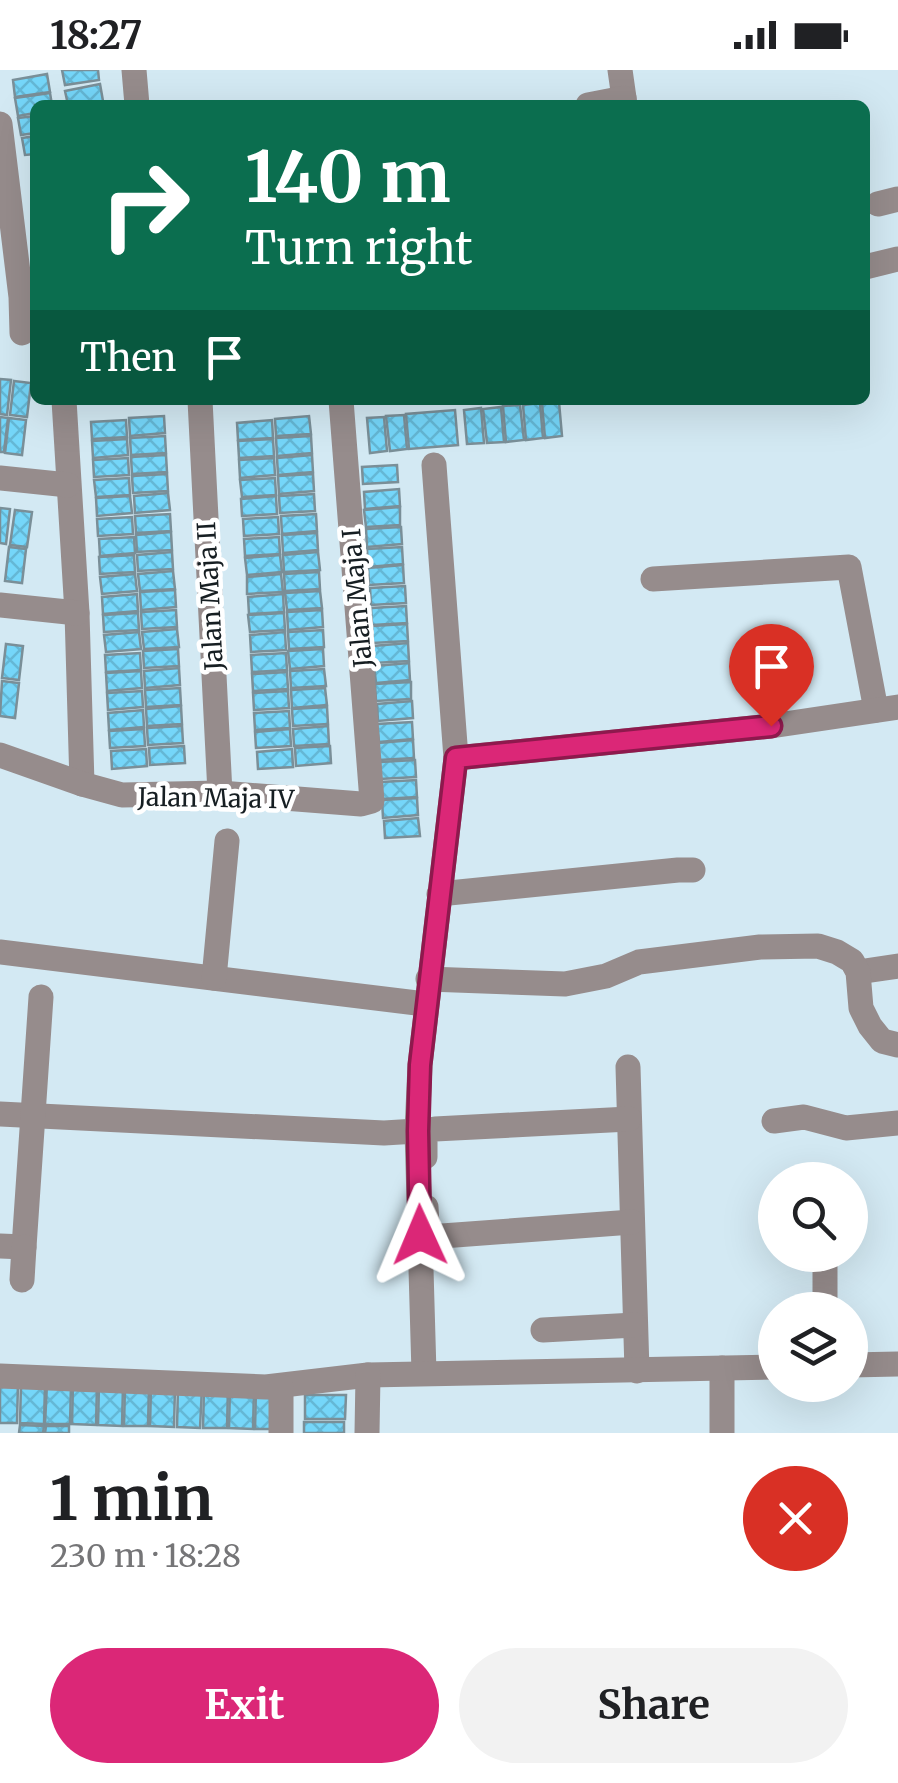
<!DOCTYPE html>
<html lang="en">
<head>
<meta charset="utf-8">
<style>
  :root { --surface:#fff; --page:#f2f2f2; --text:#202124; --muted:#757577; --accent:#db2777 }
  body { margin:0; font-family:Merriweather,serif; background:var(--page); color:var(--text); height:100vh; display:flex; flex-direction:column; font-size:38px; white-space:nowrap }
  * { box-sizing:border-box; margin:0 }
  p { font-size:32px; color:var(--muted) }
  .icon { flex:none; width:55px; height:55px; fill:none; stroke:currentColor; stroke-width:2; stroke-linecap:round; stroke-linejoin:round }
  .map { position:relative; height:1363px; overflow:hidden }
  .panel { display:flex; flex-direction:column; background:var(--surface); flex:1 }
  .panel>* { flex:none }
  .hud { position:absolute; left:30px; top:30px; width:840px; height:305px; border-radius:15px; box-shadow:0 10px 40px #0002; background:#0b6e4f; color:#fff; overflow:hidden }
  .fabs { position:absolute; left:758px; top:1092px; display:grid; gap:20px }
  .fabs a { display:grid; place-items:center; width:110px; height:110px; border-radius:50%; background:var(--surface); box-shadow:0 10px 40px #0002; font-size:50px }
  .pin { position:absolute; display:grid; place-items:center; width:85px; height:85px; color:#fff; margin:-102px -42px; border-radius:50% 50% 50% 0; rotate:-45deg; box-shadow:0 0 10px #0007 }
  .pin .icon { rotate:45deg }
  .me { position:absolute; width:110px; margin:-55px; rotate:359deg; stroke-linejoin:round; filter:drop-shadow(0 0 8px #0008) }
  .turn { display:flex; align-items:center; gap:35px; height:210px; padding:0 50px; font-size:45px }
  .turn .icon { width:130px; height:130px; stroke-width:2.5 }
  .turn b { display:block; font-size:70px; line-height:85px }
  .then { display:flex; align-items:center; height:95px; padding:0 50px; background:#0003; gap:20px; font-size:38px }
  .round { display:grid; place-items:center; flex:none; width:105px; height:105px; border-radius:52px; background:var(--page) }
  .summary { display:flex; align-items:center; justify-content:space-between; height:170px; padding:0 50px }
  h1 { font-size:60px; font-weight:700; line-height:75px }
  .cta { display:flex; gap:20px; margin-top:auto; padding:20px 50px }
  .cta a { flex:1; height:115px; border-radius:60px; background:var(--accent); color:#fff; font-size:40px; font-weight:700; line-height:115px; text-align:center }
  .cta a+a { background:var(--page); color:var(--text) }
  .status { display:flex; justify-content:space-between; align-items:center; height:70px; padding:0 50px; background:var(--surface); direction:ltr }
  .status svg { height:28px; fill:currentColor }
  .map>svg:first-child { display:block }
  .building { fill:url(#building-cross-hatch); stroke:#7a8f98; stroke-width:2.5 }
  .lines { fill:none; stroke-linecap:round; stroke-linejoin:round }
  .minor { stroke:#968c8c; stroke-width:25 }
  .route-casing { stroke:#8e194d; stroke-width:25 }
  .route { stroke:#db2777; stroke-width:18 }
  .labels { text-anchor:middle; stroke-width:9; stroke-linejoin:round; paint-order:stroke }
  .street-label { font-size:25px; fill:#161e22; stroke:#fff }
</style>
</head>
<body>
<div class="status"><b>18:27</b><svg viewBox="0 0 49 12"><path d="M0 12V9h3v3zM5 12V6h3v6zM10 12V3h3v9zM15 12V0h3v12zM26 1h20v11H26zM47 4h2v5h-2z"/></svg></div>
<div class="map">
<svg width="898" height="1363" viewBox="0 0 898 1363">
  <defs>
    <pattern id="building-cross-hatch" width="8" height="8" patternUnits="userSpaceOnUse" patternTransform="scale(2.5)"><rect width="8" height="8" fill="#75d6f9"/><path d="M0 0l8 8M0 8l8-8" fill="none" stroke="#64b7d5"/></pattern>
  </defs>
  <rect width="100%" height="100%" fill="#d3e9f3"/>
  <g class="building">
    <path d="M62 0H98L99 10 65 15Z"/>
    <path d="M47 4 50 22 15 27 13 10Z"/>
    <path d="M100 14 103 31 68 35 65 21Z"/>
    <path d="M50 23 52 35H35V43L18 46 15 28Z"/>
    <path d="M35 46V63L21 65 18 48Z"/>
    <path d="M35 66V84L25 85 22 68Z"/>
    <path d="M0 309 11 310 7 345 0 344Z"/>
    <path d="M14 311 31 313 27 347 10 345Z"/>
    <path d="M559 332 562 366 545 368 542 333Z"/>
    <path d="M540 333 543 368 526 370 523 335Z"/>
    <path d="M520 335 524 370 506 372 503 336Z"/>
    <path d="M501 337 504 372 487 373 483 339Z"/>
    <path d="M481 338 484 373 467 374 464 340Z"/>
    <path d="M455 340 458 375 409 379 406 344Z"/>
    <path d="M404 345 407 379 390 381 386 346Z"/>
    <path d="M164 346 165 363 130 366 129 348Z"/>
    <path d="M309 346 311 364 276 366 275 349Z"/>
    <path d="M0 347 8 348 4 382H0Z"/>
    <path d="M384 347 387 381 370 383 367 348Z"/>
    <path d="M9 348 26 350 22 385 5 383Z"/>
    <path d="M126 350 127 367 92 369 91 352Z"/>
    <path d="M272 350 273 368 238 370 237 353Z"/>
    <path d="M165 366 166 383 131 385 130 368Z"/>
    <path d="M311 366 312 383 277 386 276 368Z"/>
    <path d="M127 369 128 385 93 388 92 371Z"/>
    <path d="M273 369 274 386 239 388 238 371Z"/>
    <path d="M166 385 167 402 132 404 131 387Z"/>
    <path d="M312 385 313 402 278 405 277 388Z"/>
    <path d="M128 388 129 405 94 407 93 390Z"/>
    <path d="M274 388 275 405 240 408 239 390Z"/>
    <path d="M397 395 398 412 363 414 362 397Z"/>
    <path d="M167 404 168 421 133 423 132 406Z"/>
    <path d="M313 404 314 421 279 424 278 406Z"/>
    <path d="M129 408 130 425 96 427 94 410Z"/>
    <path d="M275 408 276 425 242 427 240 410Z"/>
    <path d="M399 419 400 436 365 439 364 422Z"/>
    <path d="M168 423 170 440 135 443 134 426Z"/>
    <path d="M314 424 315 441 280 443 279 426Z"/>
    <path d="M130 426 132 443 97 446 96 428Z"/>
    <path d="M276 426 277 444 242 446 241 429Z"/>
    <path d="M400 437V455L366 457 364 440Z"/>
    <path d="M0 438 10 439 6 474 0 473Z"/>
    <path d="M15 440 32 442 27 477 10 475Z"/>
    <path d="M170 444 171 461 136 463 135 446Z"/>
    <path d="M316 444 317 461 282 464 281 446Z"/>
    <path d="M132 447 133 464 98 466 97 449Z"/>
    <path d="M278 447 279 464 244 466 243 449Z"/>
    <path d="M401 457 402 474 367 477 366 459Z"/>
    <path d="M171 462 172 480 137 482 136 465Z"/>
    <path d="M317 463 318 480 283 483 282 465Z"/>
    <path d="M134 467 135 483 100 486 99 469Z"/>
    <path d="M279 467 280 484 245 486 244 469Z"/>
    <path d="M9 477 26 479 22 513 5 511Z"/>
    <path d="M402 477 403 494 368 497 367 479Z"/>
    <path d="M172 482 173 499 138 501 137 485Z"/>
    <path d="M318 482 320 500 284 502 283 485Z"/>
    <path d="M134 485 135 502 100 504 99 487Z"/>
    <path d="M280 485 282 502 247 505 245 488Z"/>
    <path d="M403 495 404 513 369 515 368 498Z"/>
    <path d="M173 501 175 519 140 521 138 504Z"/>
    <path d="M319 502 320 519 285 521 284 504Z"/>
    <path d="M135 504 137 521 102 524 100 507Z"/>
    <path d="M281 504 283 522 247 524V507Z"/>
    <path d="M405 516 406 533 371 535 370 518Z"/>
    <path d="M175 520 176 537 141 540 140 522Z"/>
    <path d="M320 521 322 538 287 540 285 523Z"/>
    <path d="M137 524 138 541 103 544 102 527Z"/>
    <path d="M283 524 284 542 249 544 248 527Z"/>
    <path d="M406 536 407 553 372 555 371 538Z"/>
    <path d="M176 540 177 557 142 559 141 542Z"/>
    <path d="M322 540 323 557 288 560 287 542Z"/>
    <path d="M138 543 139 560 104 562 103 545Z"/>
    <path d="M284 543 285 560 250 562 248 545Z"/>
    <path d="M407 554 408 571 373 573 372 556Z"/>
    <path d="M177 559 179 577 144 579 142 562Z"/>
    <path d="M323 560 324 577 289 579 288 562Z"/>
    <path d="M139 562 141 579 106 582 104 565Z"/>
    <path d="M285 562 286 580 251 582 250 565Z"/>
    <path d="M408 573 409 591 374 593 373 576Z"/>
    <path d="M6 574 23 576 19 610 2 608Z"/>
    <path d="M178 579 179 596 144 598 143 581Z"/>
    <path d="M323 579 324 596 290 599 288 581Z"/>
    <path d="M140 583 141 600 106 602 105 585Z"/>
    <path d="M286 583 287 600 252 602 251 585Z"/>
    <path d="M409 593 410 610 376 613 374 596Z"/>
    <path d="M179 598 180 615 145 618 144 601Z"/>
    <path d="M324 599 326 616 291 618 290 601Z"/>
    <path d="M141 601 142 618 107 621 106 603Z"/>
    <path d="M287 602 288 619 253 621 252 604Z"/>
    <path d="M2 611 19 613 15 648 0 646Z"/>
    <path d="M411 612V629L376 631 375 614Z"/>
    <path d="M180 618 181 635 146 637 145 620Z"/>
    <path d="M325 618 327 635 292 638 291 620Z"/>
    <path d="M142 621 143 637 108 640 107 623Z"/>
    <path d="M288 621 289 638 254 640 253 623Z"/>
    <path d="M412 631 413 648 378 651 377 634Z"/>
    <path d="M181 636 182 654 147 656 146 639Z"/>
    <path d="M327 637 328 654 293 656 292 639Z"/>
    <path d="M143 640 144 657 109 660 108 643Z"/>
    <path d="M289 641 290 658 255 660 254 643Z"/>
    <path d="M412 652 413 669 379 672 377 654Z"/>
    <path d="M182 656 183 673 148 675 147 658Z"/>
    <path d="M328 656 329 674 294 676 293 659Z"/>
    <path d="M144 659 145 676 110 678 109 661Z"/>
    <path d="M290 659 291 676 256 678 255 662Z"/>
    <path d="M413 670 414 688 379 690 378 673Z"/>
    <path d="M184 676 185 693 150 695 149 678Z"/>
    <path d="M330 676 331 693 296 696 295 678Z"/>
    <path d="M146 679 147 696 112 699 111 681Z"/>
    <path d="M292 679 293 697 258 699 257 682Z"/>
    <path d="M415 690 416 707 380 709V692Z"/>
    <path d="M416 710 417 727 382 729 381 712Z"/>
    <path d="M417 728 418 745 383 748 382 730Z"/>
    <path d="M418 748 420 766 385 768 384 751Z"/>
    <path d="M0 1313H18L17 1353H0Z"/>
    <path d="M21 1313 45 1314 44 1354 20 1353Z"/>
    <path d="M47 1314H71L70 1354H45Z"/>
    <path d="M73 1314 97 1315 96 1355 72 1354Z"/>
    <path d="M99 1315 123 1316 122 1356 98 1355Z"/>
    <path d="M125 1316H149L148 1356H124Z"/>
    <path d="M151 1317H175L174 1357 150 1356Z"/>
    <path d="M178 1317H202L200 1358 177 1357Z"/>
    <path d="M204 1318H228L227 1358H203Z"/>
    <path d="M230 1318H254L253 1359 229 1358Z"/>
    <path d="M256 1319H280L279 1359H255Z"/>
    <path d="M305 1325H346L345 1349H305Z"/>
    <rect x="304" y="1352" width="40" height="11"/>
    <path d="M20 1355 44 1356 43 1363H19Z"/>
    <path d="M46 1356H69V1363H45Z"/>
  </g>
  <g class="lines">
    <g class="minor">
      <path d="M134 0 137 35"/>
      <path d="M620 0 625 35"/>
      <path d="M588 35 624 28"/>
      <path d="M0 54 21 227 22 263"/>
      <path d="M878 134 898 129"/>
      <path d="M865 197 898 189"/>
      <path d="M64 330 77 543 82 714"/>
      <path d="M200 330 220 723"/>
      <path d="M0 408 68 415"/>
      <path d="M653 509 849 497 876 640"/>
      <path d="M0 535 77 543"/>
      <path d="M0 685 82 714 122 725 220 723 361 734 372 731 341 330"/>
      <path d="M456 688 771 656 898 637"/>
      <path d="M439 824 678 800H693"/>
      <path d="M0 882 425 934"/>
      <path d="M858 902 898 896"/>
      <path d="M214 908 227 771"/>
      <path d="M428 909 565 914 606 906 639 892 760 877 818 876 837 882 852 891 858 902 861 938 870 956 882 971 898 975"/>
      <path d="M628 997 637 1301"/>
      <path d="M0 1044 384 1063 417 1061"/>
      <path d="M774 1051 804 1047 846 1058 898 1053"/>
      <path d="M425 1087V1064L429 1060 435 1059 629 1049"/>
      <path d="M426 1137C427 1150 425 1165 442 1166L632 1152"/>
      <path d="M0 1176 24 1177 41 927"/>
      <path d="M22 1210 24 1177"/>
      <path d="M825 1240V1185"/>
      <path d="M543 1260 635 1255"/>
      <path d="M850 1295 898 1294"/>
      <path d="M722 1298V1363"/>
      <path d="M424 1303 417 1061 420 995 456 688 434 395"/>
      <path d="M0 1306 266 1317 368 1305 775 1297"/>
      <path d="M281 1363V1317"/>
      <path d="M367 1363 368 1305"/>
    </g>
  </g>
  <g class="lines">
    <defs>
      <path id="route" d="M420 1165 418 1061 420 995 456 688 771 656"/>
    </defs>
    <use href="#route" class="route-casing"/>
    <use href="#route" class="route"/>
  </g>
  <g class="labels">
    <g class="street-label">
      <text transform="translate(210 526) rotate(-93)" y="9">Jalan Maja II</text>
      <text transform="translate(357 528) rotate(-95)" y="9">Jalan Maja I</text>
      <text transform="translate(216 728) rotate(1)" y="9">Jalan Maja IV</text>
    </g>
  </g>
</svg>
<div class="fabs">
<a><svg class="icon" aria-label="search" viewBox="0 0 24 24"><circle cx="10" cy="10" r="6"/><path d="M15 15l6 6"/></svg></a>
<a><svg class="icon" aria-label="layers" viewBox="0 0 24 24"><path d="M12 4l9 5-9 5-9-5zM3 14l9 5 9-5"/></svg></a>
</div>
<div class="pin" style="left:771px;top:656px;background:#d93025"><svg class="icon" aria-label="arrive" viewBox="0 0 24 24"><path d="M6 21V4h12l-3 4 3 4H6"/></svg></div>
<svg class="me" style="left:420px;top:1165px" viewBox="-20 -20 40 40"><path d="M0-17L14 15 0 8-14 15z" fill="#db2777" stroke="#fff" stroke-width="4"/></svg>
<div class="hud">
<div class="turn"><svg class="icon" aria-label="right" viewBox="0 0 24 24"><path d="M7 20v-9h11M14 6l5 5-5 5"/></svg><div><b>140 m</b>Turn right</div></div>
<div class="then">Then<svg class="icon" aria-label="arrive" viewBox="0 0 24 24"><path d="M6 21V4h12l-3 4 3 4H6"/></svg></div>
</div>
</div>
<section class="panel">
<div class="summary"><div><h1>1 min</h1><p>230 m · 18:28</p></div><a class="round" style="background:#d93025;color:#fff"><svg class="icon" aria-label="close" viewBox="0 0 24 24"><path d="M6 6l12 12M18 6L6 18"/></svg></a></div>
<div class="cta"><a>Exit</a><a>Share</a></div>
</section>
</body>
</html>
